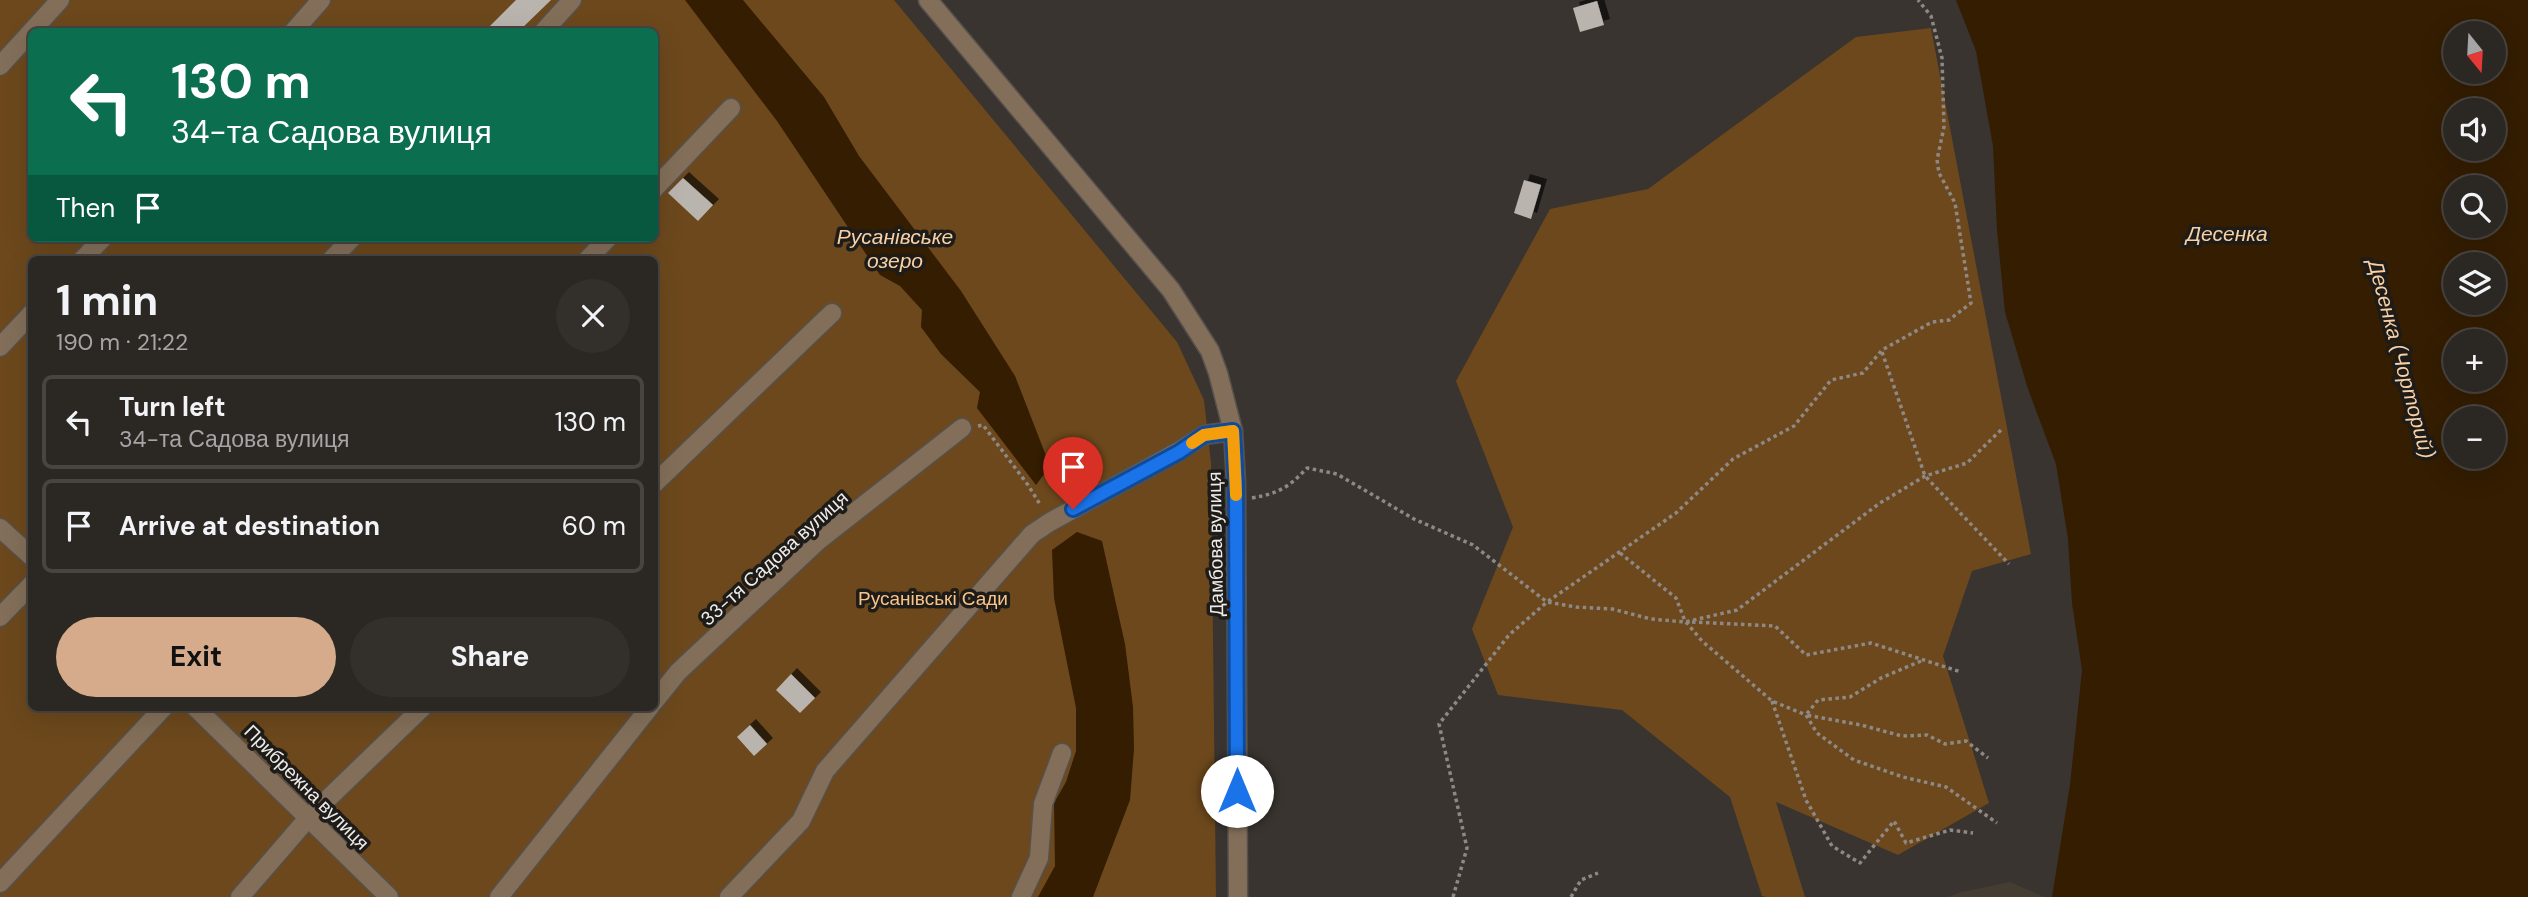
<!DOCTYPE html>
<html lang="en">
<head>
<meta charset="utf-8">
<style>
  :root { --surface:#2b2723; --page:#332f2b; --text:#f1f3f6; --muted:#a6a5a6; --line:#474441; --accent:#d6ab8b }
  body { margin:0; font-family:"DM Sans",sans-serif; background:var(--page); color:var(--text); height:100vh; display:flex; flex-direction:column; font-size:26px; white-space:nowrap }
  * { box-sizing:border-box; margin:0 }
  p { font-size:23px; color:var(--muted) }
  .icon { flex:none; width:38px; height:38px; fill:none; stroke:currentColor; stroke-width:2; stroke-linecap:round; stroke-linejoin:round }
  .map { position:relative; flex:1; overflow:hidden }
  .side { position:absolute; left:28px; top:256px; width:630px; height:455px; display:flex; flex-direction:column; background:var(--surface); border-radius:10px; box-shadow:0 7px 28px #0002,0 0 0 2px var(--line) }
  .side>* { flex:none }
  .guide { position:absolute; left:28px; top:28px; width:630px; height:214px; border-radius:10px; box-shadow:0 7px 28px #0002,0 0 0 2px var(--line); background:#0b6e4f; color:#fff; overflow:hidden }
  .needle { width:46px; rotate:162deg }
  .buttons { position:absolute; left:2443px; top:21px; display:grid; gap:14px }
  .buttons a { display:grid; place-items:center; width:63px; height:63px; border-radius:50%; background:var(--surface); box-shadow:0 7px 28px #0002,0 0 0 2px var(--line); font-size:35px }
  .pin { position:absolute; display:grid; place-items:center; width:60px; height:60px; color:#fff; margin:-72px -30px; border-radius:50% 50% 50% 0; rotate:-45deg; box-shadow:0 0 7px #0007 }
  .pin .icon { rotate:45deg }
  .me { position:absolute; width:77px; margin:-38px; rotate:0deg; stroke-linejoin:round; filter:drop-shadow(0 0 5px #0008) }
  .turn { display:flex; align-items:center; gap:24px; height:147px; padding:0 28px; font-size:32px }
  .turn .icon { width:91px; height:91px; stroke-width:2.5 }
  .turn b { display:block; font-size:49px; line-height:60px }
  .then { display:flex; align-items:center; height:66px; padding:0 28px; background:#0003; gap:14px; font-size:26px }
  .round { display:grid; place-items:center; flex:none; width:74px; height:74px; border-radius:37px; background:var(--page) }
  .overview { display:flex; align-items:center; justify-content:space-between; height:119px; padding:0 28px }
  h1 { font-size:42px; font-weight:700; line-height:52px }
  .action { display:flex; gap:14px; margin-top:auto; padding:14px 28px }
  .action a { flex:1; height:80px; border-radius:42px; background:var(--accent); color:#111; font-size:28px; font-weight:700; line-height:80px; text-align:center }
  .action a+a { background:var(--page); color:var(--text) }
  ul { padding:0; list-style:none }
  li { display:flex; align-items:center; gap:21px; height:94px; margin:0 14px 10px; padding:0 14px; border:4px solid var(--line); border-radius:10px }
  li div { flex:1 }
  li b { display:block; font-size:26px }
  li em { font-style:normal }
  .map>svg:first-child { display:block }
  .built { fill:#453c32 }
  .green { fill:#6c481c; fill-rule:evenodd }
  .water { fill:#341d01; fill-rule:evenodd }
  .building { fill:#bab4ae; filter:url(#shadow) }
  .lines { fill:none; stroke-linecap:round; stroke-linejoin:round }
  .minor-casing { stroke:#56514d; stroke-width:21 }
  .path { stroke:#8e8985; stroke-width:3.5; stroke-dasharray:3.5 3.5; stroke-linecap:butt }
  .minor { stroke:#836f59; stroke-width:18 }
  .route-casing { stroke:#114b97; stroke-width:18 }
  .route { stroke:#1a73e8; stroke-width:12 }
  .slow { stroke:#f59e0b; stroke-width:12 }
  .labels { text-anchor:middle; stroke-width:7; stroke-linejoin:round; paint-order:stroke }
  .street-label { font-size:19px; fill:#f0ece9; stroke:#1e1c19 }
  .park-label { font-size:19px; fill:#fac389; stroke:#1e1c19 }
  .water-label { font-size:21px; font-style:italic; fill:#f9d0a5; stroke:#1e1c19 }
</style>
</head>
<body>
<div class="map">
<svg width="2528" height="897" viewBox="0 0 2528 897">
  <defs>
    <filter id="shadow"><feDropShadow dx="6" dy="-6" stdDeviation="0" flood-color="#0009"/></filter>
  </defs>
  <rect width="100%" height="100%" fill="#39342f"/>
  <path class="built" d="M2010 882 2045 897H1949L1961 892Z"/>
  <g class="green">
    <path d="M0 0H894L1177 342 1204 400 1211 463 1216 897H0ZM32 32H654V238H32ZM32 259H654V707H32Z"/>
    <path d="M1931 28 2031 554 1972 571 1943 656 1989 803 1898 855 1776 802 1805 897H1766L1762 896 1730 797 1622 710 1498 695 1472 629 1513 527 1456 381 1550 209 1648 189 1856 37Z"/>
  </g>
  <g class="water">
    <path d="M685 0H743L824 97 859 156 961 291 1015 376 1050 466 1036 485 977 408 980 392 941 354 921 327 922 310 900 286 880 275 777 121Z"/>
    <path d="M1956 0H2528V897H2052L2070 785 2082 670 2072 603 2068 539 2056 464 2028 389 2005 312 1997 230 1993 146 1976 51ZM2455 33H2494V72H2455ZM2455 110H2494V149H2455ZM2455 187H2494V226H2455ZM2455 264H2494V303H2455ZM2455 341H2494V380H2455ZM2455 418H2494V457H2455Z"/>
    <path d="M1077 532 1102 541 1125 644 1133 707 1134 749 1130 800 1093 897H1038L1055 866 1054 803 1066 782 1076 751V708L1054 598 1052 550Z"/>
  </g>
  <g class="building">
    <path d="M516 0H551L518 32H484Z"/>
    <path d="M1597 1 1604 25 1580 32 1573 8Z"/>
    <path d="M683 178 713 205 698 221 668 193Z"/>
    <path d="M1524 180 1541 185 1531 219 1514 213Z"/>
    <path d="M791 674 815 698 800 713 776 690Z"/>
    <path d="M750 725 767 744 754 756 737 737Z"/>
  </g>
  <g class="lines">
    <defs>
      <g id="minor">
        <path d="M928 0 1171 290 1210 351 1218 373 1233 431 1236 482 1238 897"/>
        <path d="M293 32 321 0"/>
        <path d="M543 32 572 0"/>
        <path d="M0 66 60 0"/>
        <path d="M654 189 731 108"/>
        <path d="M83 259 103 238"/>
        <path d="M332 259 352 238"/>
        <path d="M588 259 608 238"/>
        <path d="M0 347 32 313"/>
        <path d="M654 484 832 313"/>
        <path d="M0 528 32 557"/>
        <path d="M0 617 32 584"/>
        <path d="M654 702 678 672 818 541 962 428"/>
        <path d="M195 707 389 897"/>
        <path d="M0 883 164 707"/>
        <path d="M240 897 309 817 423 707"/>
        <path d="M499 897 650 707"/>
        <path d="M729 897 801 821 825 771 1032 534 1050 522 1179 451 1204 435 1233 431"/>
        <path d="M1021 897 1039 858 1043 804 1062 753"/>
      </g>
    </defs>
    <use href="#minor" class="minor-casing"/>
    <g class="path">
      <path d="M1882 352 1925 476 2009 564"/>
      <path d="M978 426 983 425 1028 485 1041 506"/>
      <path d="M1252 498C1279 493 1288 488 1307 468L1337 474 1414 519 1473 545 1547 602 1576 607 1612 609 1651 619 1685 622 1737 610 1880 503 1925 476 1967 463 2003 428"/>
      <path d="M1620 553 1676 598 1685 621"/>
      <path d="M1686 622 1702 641 1772 701 1806 715 1817 733 1854 760 1903 777 1946 787 1997 823"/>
      <path d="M1692 622 1775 626 1806 655 1871 643 1961 672"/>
      <path d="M1921 661 1881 678 1850 697 1818 700 1806 715 1861 725 1902 736 1927 735 1945 744 1966 741 1988 758"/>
      <path d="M1772 701 1806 800 1832 846 1860 863 1894 821 1906 843 1950 830 1973 833"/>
      <path d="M1453 897 1467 848 1439 724 1509 635 1547 602 1676 513 1733 459 1794 426 1831 380 1863 373 1882 350 1932 322 1949 320 1971 303 1955 203 1939 173 1937 160 1944 127 1942 58 1931 16 1918 0"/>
      <path d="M1571 897 1581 880 1598 873"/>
    </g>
    <use href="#minor" class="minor"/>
  </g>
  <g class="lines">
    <defs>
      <path id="route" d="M1073 509 1179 452 1204 435 1233 431 1236 482 1237 791"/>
    </defs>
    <use href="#route" class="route-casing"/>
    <use href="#route" class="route"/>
    <path class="slow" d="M1192 443 1204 435 1233 431 1236 495"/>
  </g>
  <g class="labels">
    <g class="street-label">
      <text transform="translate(1215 544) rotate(-91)" y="7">Дамбова вулиця</text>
      <text transform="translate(774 558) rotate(-42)" y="7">33-тя Садова вулиця</text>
      <text transform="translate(307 787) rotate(45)" y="7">Прибрежна вулиця</text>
    </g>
    <g class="park-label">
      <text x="933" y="605">Русанівські Сади</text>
    </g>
    <g class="water-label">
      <text x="2227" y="241">Десенка</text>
      <text x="895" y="244">Русанівське<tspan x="895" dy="24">озеро</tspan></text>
      <text transform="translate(2401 359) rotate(75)" y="7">Десенка (Чорторий)</text>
    </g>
  </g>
</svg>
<div class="buttons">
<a><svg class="needle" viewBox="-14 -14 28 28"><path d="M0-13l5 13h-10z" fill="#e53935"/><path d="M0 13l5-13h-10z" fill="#a6a5a6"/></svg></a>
<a><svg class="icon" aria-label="sound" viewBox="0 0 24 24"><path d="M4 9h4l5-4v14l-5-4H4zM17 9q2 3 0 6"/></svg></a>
<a><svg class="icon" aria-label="search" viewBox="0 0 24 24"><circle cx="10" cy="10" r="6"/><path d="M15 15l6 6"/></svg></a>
<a><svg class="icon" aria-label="layers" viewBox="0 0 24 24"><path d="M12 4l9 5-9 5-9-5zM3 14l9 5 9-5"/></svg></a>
<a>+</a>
<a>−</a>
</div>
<div class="pin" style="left:1073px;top:509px;background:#d93025"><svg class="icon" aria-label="arrive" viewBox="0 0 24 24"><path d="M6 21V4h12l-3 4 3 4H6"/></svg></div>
<svg class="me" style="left:1237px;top:791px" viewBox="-20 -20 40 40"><circle r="19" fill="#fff"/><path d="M0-13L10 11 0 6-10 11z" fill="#1a73e8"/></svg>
<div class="guide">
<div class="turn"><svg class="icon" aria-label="left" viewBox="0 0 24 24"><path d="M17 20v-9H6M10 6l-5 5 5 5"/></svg><div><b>130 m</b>34-та Садова вулиця</div></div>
<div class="then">Then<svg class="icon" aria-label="arrive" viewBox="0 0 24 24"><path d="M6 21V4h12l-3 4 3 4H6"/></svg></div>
</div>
<section class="side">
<div class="overview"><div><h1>1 min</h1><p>190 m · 21:22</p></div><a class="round"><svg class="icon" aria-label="close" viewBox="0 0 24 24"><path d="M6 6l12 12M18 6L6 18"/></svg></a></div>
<ul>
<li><svg class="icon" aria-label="left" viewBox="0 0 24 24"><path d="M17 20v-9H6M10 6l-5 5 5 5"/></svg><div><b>Turn left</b><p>34-та Садова вулиця</p></div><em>130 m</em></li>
<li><svg class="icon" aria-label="arrive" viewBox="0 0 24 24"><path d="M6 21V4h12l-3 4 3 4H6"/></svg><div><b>Arrive at destination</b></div><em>60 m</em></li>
</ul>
<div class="action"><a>Exit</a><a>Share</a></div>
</section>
</div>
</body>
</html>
